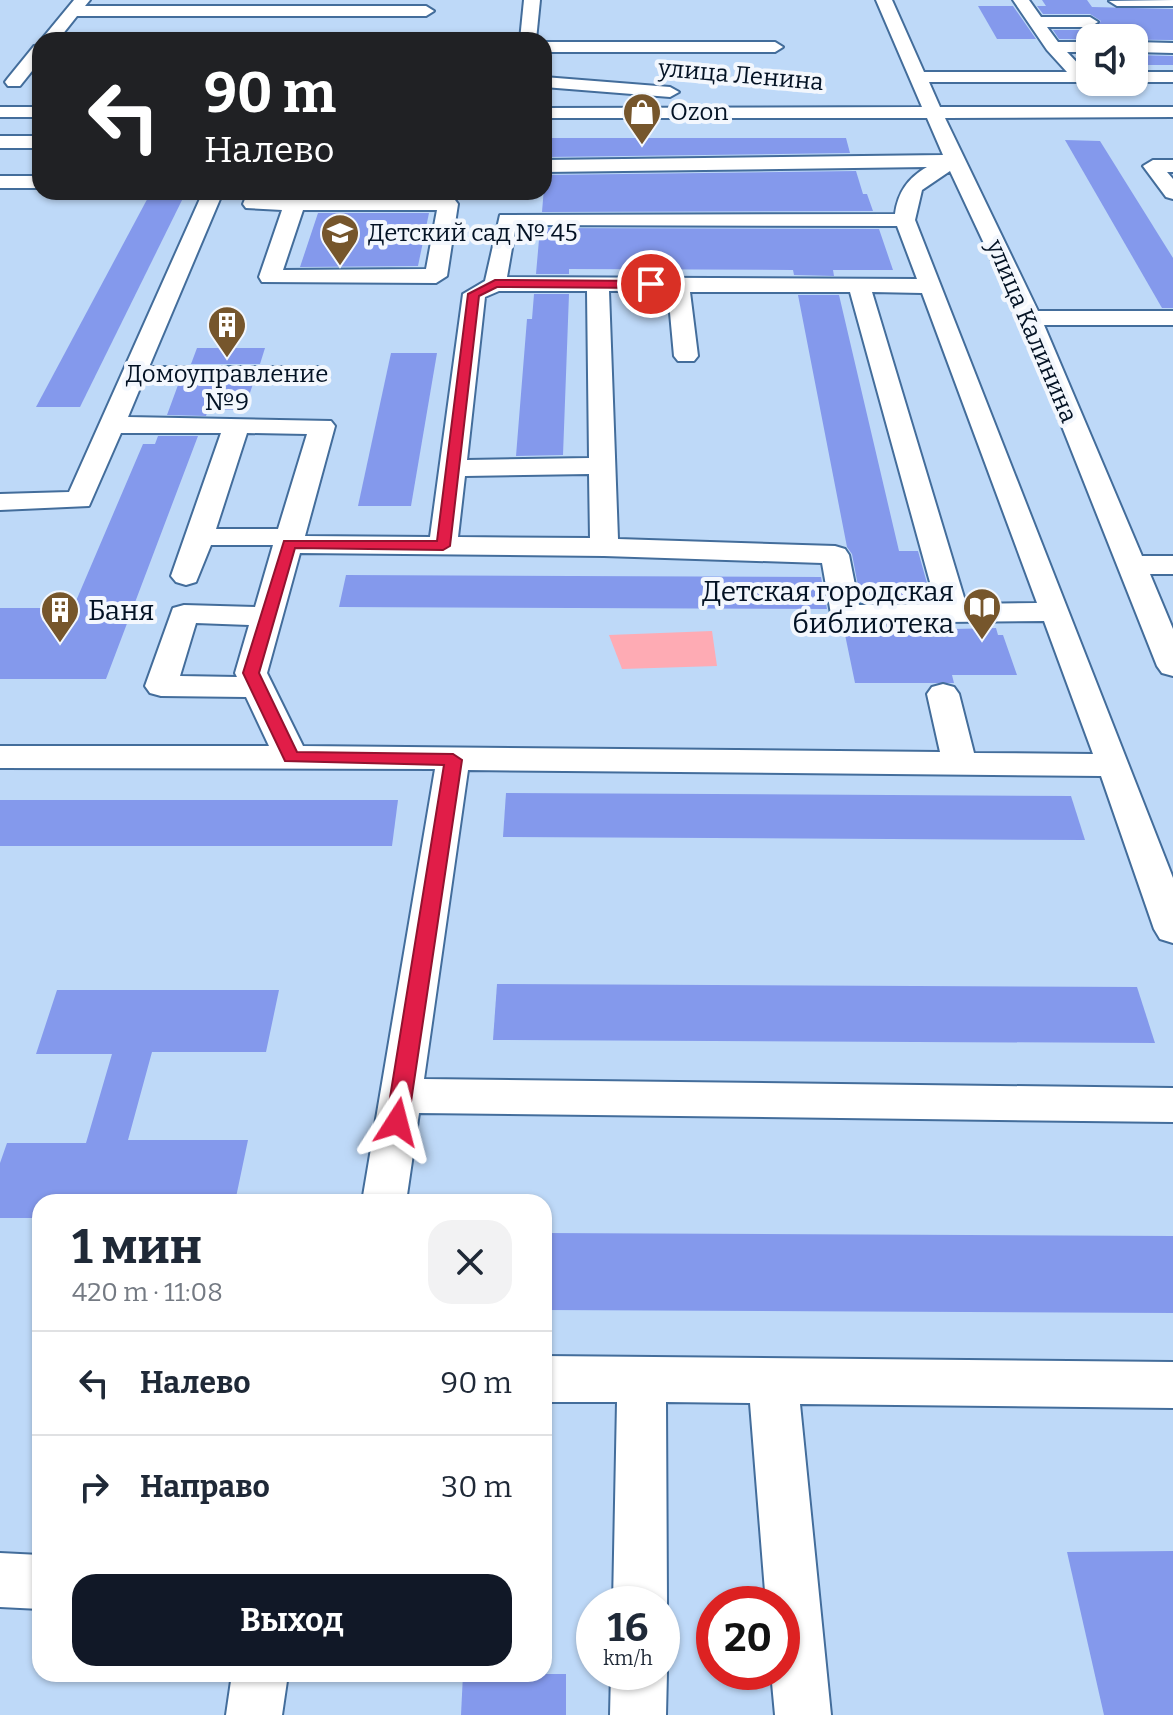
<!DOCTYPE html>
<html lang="ru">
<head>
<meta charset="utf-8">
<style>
  :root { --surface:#fff; --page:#f2f2f3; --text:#1f2937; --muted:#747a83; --line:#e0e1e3; --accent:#111827 }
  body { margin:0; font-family:Bitter,serif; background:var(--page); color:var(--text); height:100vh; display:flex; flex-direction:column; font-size:30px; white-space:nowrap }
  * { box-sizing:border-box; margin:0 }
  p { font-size:26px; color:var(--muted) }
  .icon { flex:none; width:44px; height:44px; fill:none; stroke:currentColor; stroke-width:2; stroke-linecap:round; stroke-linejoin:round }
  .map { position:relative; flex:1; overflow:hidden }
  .sheet { position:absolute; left:32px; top:1194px; width:520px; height:488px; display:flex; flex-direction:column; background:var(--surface); border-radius:24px; box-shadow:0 2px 6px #0004 }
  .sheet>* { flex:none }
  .top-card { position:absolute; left:32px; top:32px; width:520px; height:168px; border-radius:24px; box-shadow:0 2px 6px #0004; background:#202124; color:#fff; overflow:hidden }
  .tools { position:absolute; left:1076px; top:24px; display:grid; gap:16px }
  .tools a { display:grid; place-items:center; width:72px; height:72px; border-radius:16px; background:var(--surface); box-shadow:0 2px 6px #0004; font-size:40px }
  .speed { position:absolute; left:576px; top:1586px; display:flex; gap:16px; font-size:40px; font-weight:700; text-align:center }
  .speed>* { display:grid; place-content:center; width:104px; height:104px; border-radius:50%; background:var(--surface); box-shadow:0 2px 6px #0004; line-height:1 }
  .speed small { font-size:20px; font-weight:400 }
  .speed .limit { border:12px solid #d22; background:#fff; color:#111 }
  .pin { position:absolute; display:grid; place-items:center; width:68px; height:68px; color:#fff; margin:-34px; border:4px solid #fff; border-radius:50%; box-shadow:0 2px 8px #0007 }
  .me { position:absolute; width:88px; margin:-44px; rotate:9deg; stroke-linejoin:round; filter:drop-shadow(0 0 6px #0008) }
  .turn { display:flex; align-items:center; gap:28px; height:168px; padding:0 40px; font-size:36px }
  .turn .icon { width:104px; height:104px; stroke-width:2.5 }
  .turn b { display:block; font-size:56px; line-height:68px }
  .round { display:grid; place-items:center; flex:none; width:84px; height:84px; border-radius:24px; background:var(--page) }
  .head { display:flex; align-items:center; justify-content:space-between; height:136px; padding:0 40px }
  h1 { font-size:48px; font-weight:700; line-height:60px }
  .primary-button { display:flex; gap:16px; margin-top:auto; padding:16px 40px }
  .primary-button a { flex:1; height:92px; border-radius:24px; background:var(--accent); color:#fff; font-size:32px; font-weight:700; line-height:92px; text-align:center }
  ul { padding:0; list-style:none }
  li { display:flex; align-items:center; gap:24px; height:104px; padding:0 40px; border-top:2px solid var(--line) }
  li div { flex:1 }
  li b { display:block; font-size:30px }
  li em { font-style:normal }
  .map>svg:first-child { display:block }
  .green { fill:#feabb4 }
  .building { fill:#8499ec }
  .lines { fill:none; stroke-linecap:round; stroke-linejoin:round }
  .minor-casing { stroke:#436d9b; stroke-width:4 }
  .minor { fill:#fff; fill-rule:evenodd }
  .route { fill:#e11d48; stroke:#92132f; stroke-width:2 }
  .labels { text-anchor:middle; stroke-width:8; stroke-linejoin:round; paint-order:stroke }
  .far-street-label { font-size:24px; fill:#031224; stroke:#f3f7fd }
  .far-poi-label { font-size:24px; fill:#031224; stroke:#f3f7fd; text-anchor:start }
  .poi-label { font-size:28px; fill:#031224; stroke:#f3f7fd; text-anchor:end }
</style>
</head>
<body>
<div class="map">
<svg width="1173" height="1715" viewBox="0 0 1173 1715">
  <rect width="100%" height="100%" fill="#bed9f8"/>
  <path class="green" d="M712 631 717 666 622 669 609 635Z"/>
  <g class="building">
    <path d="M1042 0H1087L1092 7 1173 9V40L1059 39 1053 30H1090L1101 21 1090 14H1043L1037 6H1046Z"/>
    <path d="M978 6H1013L1036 39H997Z"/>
    <path d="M1134 55 1173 56V65H1134Z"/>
    <path d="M549 138H846L850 153 547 157Z"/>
    <path d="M1065 140 1100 141 1173 258V308H1162Z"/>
    <path d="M856 171 863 194H867L873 211 542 212 545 175Z"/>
    <path d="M151 192H186L80 407H36Z"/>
    <path d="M318 213H429L418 266 300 267Z"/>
    <path d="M540 228 879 229 893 270H833L834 276 794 275 793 270 569 269V274H536Z"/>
    <path d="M534 294H569L563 455 516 456 527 319H532Z"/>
    <path d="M798 295H839L899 551H918L932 601 861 602 852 554 847 547Z"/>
    <path d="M197 348H265L260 364H191Z"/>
    <path d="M391 353H437L411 506H358Z"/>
    <path d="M253 384 244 410H208L206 416 167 415 178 385Z"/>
    <path d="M158 436H198L106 679H0V608H73L143 444H155Z"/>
    <path d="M346 575 821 577 827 609 339 607Z"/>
    <path d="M843 625H952L953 629 996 628 998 635H1003L1017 675H952L954 683H855Z"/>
    <path d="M506 793 1071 796 1085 840 503 837Z"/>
    <path d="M0 800H398L392 846H0Z"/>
    <path d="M497 984 1137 987 1155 1043 493 1040Z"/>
    <path d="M57 990H279L266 1052H152L128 1140H248L235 1202H40V1218H0V1163L7 1143H86L112 1054H36Z"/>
    <path d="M544 1233 1173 1236V1313L544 1310Z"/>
    <path d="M1173 1551V1715H1104L1067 1552Z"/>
    <path d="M463 1674H566V1715H461Z"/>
  </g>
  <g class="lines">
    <defs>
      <g id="minor">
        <path d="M74 0H90L85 6H426L434 11 426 16H77L58 40H41Z"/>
        <path d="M524 0H540L536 40H520Z"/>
        <path d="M876 0H892L924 72H1067L1047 50 1013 0H1029L1041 17H1090L1098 22 1090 27H1047L1058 42H1090V52H1067L1086 72H1090L1091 82H929L940 107H1173V117L945 118 1038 311H1173V325H1044L1142 556H1173V574H1150L1173 629V676L1162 673 1157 666 1019 318 950 171 922 190 915 220 1173 878V943L1160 939 1154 929 1101 776 468 770 424 1079 1173 1088V1122L419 1113 406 1202H362L435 769 0 768V746H269L246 697 161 696 150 693 145 686 173 608 184 605 255 607 273 545H211L196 582 186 585 176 582 171 576 221 433H121L89 506 0 510V494L69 492 203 192H223L149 367H317L326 369 329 374 326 379 317 381H143L128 417 331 421 335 426 305 536 430 537 463 294 485 281 500 215 895 214C898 192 908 178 927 167L544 172V160L943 155 927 118H544V108L922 107ZM516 225 897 226 917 279 507 277ZM499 291H587L589 458 467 460 485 297ZM609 291H668L674 356 678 361H694L698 356 690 292H850L936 604 859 605 849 555 845 549 835 546 618 539ZM872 292 922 293 1037 603 966 604ZM247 433 307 434 278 529H216ZM589 474 590 538 458 537 465 476ZM300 553 604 556 822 563 831 614 835 620 846 623 1044 621 1093 754 974 753 959 694 954 687 943 684 932 687 927 694 940 752 303 746 267 673ZM196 623 249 625 235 673 237 677 180 676Z"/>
        <path d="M1173 0V6H1117L1109 1Z"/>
        <path d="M544 42H775L783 47 775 52H544Z"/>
        <path d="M1134 42 1173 43V53L1134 52Z"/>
        <path d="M40 45V61L20 86H8L5 82 8 78 34 46Z"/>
        <path d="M1134 72H1173V82H1133Z"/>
        <path d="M544 77 670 87 679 92 670 97 544 87Z"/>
        <rect x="0" y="107" width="40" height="10"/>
        <rect x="0" y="136" width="40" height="12"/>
        <path d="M1153 160H1173V172H1167L1173 179V199L1166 197 1143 166Z"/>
        <rect x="0" y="176" width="40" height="12"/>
        <path d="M248 192H268L266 198 455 200 458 204 447 276 436 283 262 282 259 277 282 210 246 208 243 204ZM303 210H437L426 269 283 270Z"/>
        <path d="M544 1356 1173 1362V1408L800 1404 831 1715H775L771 1672H782V1604H766L750 1403 666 1402 667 1604 662 1616V1604H613L617 1402H544Z"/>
        <path d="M0 1553 40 1555V1609L0 1607Z"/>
        <path d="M662 1660 667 1672 666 1715H610L611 1672H662Z"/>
        <path d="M232 1674H288L282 1715H226Z"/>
      </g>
    </defs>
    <use href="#minor" class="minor-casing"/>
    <use href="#minor" class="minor"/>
  </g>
  <path class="route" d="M495 280 651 281 657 284 651 288 497 287 479 296 450 546 443 550 295 548 259 673 297 752 453 754 462 760 408 1122 404 1128 397 1131 389 1128 386 1122 444 765 285 761 243 673 284 541H437L468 294Z"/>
  <defs>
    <symbol id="shop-pin" viewBox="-11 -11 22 30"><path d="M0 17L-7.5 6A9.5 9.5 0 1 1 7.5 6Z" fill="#76562c" stroke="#f3f7fd"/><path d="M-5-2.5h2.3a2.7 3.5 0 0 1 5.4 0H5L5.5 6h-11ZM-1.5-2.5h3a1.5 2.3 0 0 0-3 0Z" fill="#fff"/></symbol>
    <symbol id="school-pin" viewBox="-11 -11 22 30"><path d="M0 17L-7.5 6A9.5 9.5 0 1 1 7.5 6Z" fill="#76562c" stroke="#f3f7fd"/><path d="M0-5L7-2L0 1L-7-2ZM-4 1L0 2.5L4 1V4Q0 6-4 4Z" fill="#fff"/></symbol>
    <symbol id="building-pin" viewBox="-11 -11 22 30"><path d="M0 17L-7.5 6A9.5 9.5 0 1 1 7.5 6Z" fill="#76562c" stroke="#f3f7fd"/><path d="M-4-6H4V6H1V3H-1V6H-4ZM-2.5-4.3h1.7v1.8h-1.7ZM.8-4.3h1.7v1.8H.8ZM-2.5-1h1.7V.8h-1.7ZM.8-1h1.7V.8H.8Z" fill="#fff"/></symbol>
    <symbol id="library-pin" viewBox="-11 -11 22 30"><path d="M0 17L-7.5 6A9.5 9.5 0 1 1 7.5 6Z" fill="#76562c" stroke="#f3f7fd"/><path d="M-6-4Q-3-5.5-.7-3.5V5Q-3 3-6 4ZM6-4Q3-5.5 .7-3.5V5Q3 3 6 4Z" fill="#fff"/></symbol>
  </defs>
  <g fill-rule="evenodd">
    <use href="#shop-pin" x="620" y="90" width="44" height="60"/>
    <use href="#school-pin" x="318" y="211" width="44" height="60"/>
    <use href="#building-pin" x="205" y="303" width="44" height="60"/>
    <use href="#library-pin" x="960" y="585" width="44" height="60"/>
    <use href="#building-pin" x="38" y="588" width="44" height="60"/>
  </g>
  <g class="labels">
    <g class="far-street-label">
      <text transform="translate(741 75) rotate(5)" y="8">улица Ленина</text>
      <text transform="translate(1032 331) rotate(67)" y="8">улица Калинина</text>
    </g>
    <g class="far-poi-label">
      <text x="670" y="120">Ozon</text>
      <text x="368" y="241">Детский сад № 45</text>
      <text x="227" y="382" text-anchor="middle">Домоуправление<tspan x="227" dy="28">№9</tspan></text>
    </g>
    <g class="poi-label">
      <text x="954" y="601">Детская городская<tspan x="954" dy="32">библиотека</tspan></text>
      <text x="88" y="620" text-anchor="start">Баня</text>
    </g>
  </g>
</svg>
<div class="tools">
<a><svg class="icon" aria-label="sound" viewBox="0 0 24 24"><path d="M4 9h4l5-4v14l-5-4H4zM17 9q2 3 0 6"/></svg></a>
</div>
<div class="speed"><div>16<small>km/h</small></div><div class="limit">20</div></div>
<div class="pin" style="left:651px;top:284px;background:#d93025"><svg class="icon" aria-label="arrive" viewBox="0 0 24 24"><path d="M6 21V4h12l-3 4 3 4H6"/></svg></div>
<svg class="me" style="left:397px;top:1122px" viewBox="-20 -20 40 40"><path d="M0-17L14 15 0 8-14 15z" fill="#e11d48" stroke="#fff" stroke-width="4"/></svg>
<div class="top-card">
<div class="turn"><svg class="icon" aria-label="left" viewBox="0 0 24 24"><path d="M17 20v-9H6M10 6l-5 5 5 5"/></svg><div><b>90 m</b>Налево</div></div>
</div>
<section class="sheet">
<div class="head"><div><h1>1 мин</h1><p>420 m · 11:08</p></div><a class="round"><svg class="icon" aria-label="close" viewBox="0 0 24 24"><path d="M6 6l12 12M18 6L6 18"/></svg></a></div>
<ul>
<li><svg class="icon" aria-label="left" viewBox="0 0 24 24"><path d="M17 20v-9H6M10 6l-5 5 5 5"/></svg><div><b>Налево</b></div><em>90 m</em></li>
<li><svg class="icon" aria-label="right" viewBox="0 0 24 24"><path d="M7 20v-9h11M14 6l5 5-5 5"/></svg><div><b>Направо</b></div><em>30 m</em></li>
</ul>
<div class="primary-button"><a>Выход</a></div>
</section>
</div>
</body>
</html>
